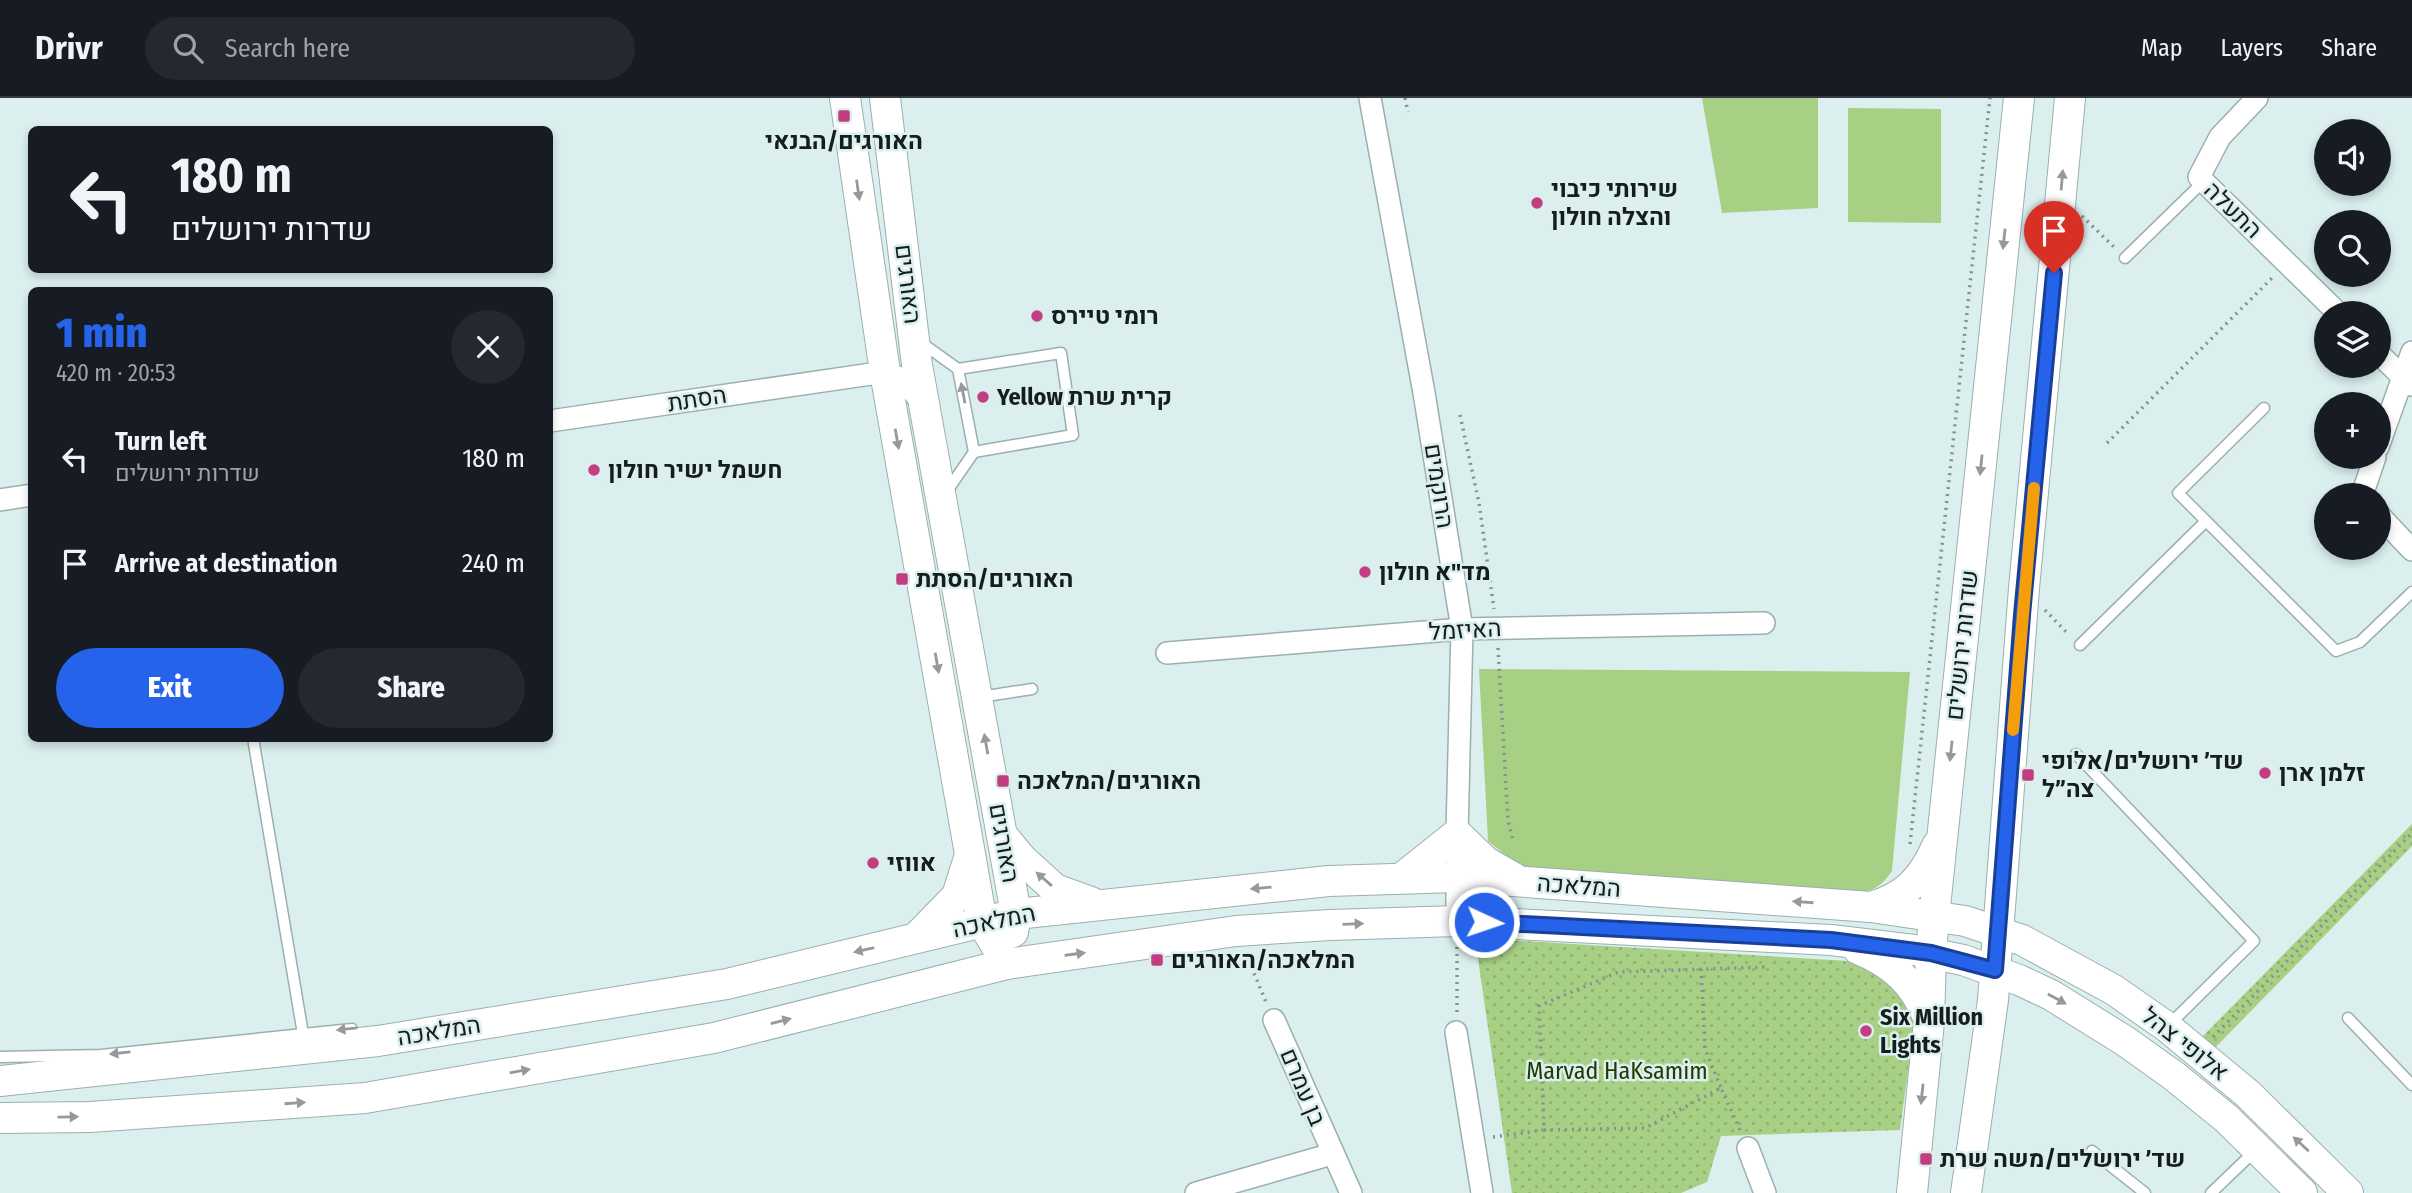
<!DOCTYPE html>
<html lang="en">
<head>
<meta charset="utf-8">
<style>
  :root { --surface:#171b24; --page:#242831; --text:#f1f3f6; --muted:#9ea1a6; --line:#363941; --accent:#2563eb }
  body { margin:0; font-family:"Fira Sans Condensed",Heebo,sans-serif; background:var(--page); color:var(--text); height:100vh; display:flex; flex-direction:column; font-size:26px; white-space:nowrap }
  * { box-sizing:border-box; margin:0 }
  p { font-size:23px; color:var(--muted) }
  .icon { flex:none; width:38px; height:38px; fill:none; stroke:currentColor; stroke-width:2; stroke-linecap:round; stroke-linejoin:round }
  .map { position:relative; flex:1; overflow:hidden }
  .side { position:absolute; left:28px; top:189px; width:525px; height:455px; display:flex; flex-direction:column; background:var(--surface); border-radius:10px; box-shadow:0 4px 10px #0003 }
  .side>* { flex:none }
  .top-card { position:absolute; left:28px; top:28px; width:525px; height:147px; border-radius:10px; box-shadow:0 4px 10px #0003; background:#171b24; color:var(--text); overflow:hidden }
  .controls { position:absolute; left:2314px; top:21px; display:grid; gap:14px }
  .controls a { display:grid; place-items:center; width:77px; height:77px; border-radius:50%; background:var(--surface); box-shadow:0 4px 10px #0003; font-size:35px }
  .pin { position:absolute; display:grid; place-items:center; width:60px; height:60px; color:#fff; margin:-72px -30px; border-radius:50% 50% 50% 0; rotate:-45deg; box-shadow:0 0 7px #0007 }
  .pin .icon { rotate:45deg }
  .me { position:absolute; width:77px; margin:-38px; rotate:93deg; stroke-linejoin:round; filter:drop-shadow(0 0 5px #0008) }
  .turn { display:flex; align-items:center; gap:24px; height:147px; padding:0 28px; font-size:32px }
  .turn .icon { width:91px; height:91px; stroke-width:2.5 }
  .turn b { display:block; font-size:49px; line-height:60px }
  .round { display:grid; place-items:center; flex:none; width:74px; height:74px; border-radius:37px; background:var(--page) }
  .head { display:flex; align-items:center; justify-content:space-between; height:119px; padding:0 28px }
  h1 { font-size:42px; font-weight:800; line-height:52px; color:var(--accent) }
  .button { display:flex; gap:14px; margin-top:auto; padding:14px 28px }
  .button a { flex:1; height:80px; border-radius:42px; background:var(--accent); color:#fff; font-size:28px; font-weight:800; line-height:80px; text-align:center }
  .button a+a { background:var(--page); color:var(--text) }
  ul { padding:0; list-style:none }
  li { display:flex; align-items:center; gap:21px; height:105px; padding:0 28px }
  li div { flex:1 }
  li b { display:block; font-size:26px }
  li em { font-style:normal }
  header { display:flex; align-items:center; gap:42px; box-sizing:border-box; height:98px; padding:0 35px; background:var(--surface); border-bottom:2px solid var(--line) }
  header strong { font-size:33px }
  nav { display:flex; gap:38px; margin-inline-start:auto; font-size:24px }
  .search { width:490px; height:63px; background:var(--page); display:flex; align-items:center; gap:18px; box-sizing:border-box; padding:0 24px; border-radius:38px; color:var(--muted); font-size:26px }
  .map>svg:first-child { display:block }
  .grass { fill:#a7d085 }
  .park { fill:url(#park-dots) }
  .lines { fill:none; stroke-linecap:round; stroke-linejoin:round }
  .lane-casing { stroke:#9cafaf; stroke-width:13 }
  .street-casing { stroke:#9cafaf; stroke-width:24 }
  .secondary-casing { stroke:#9cafaf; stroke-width:32 }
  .path { stroke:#829191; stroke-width:3.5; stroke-dasharray:2 5; stroke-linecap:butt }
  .lane { stroke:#fff; stroke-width:10 }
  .street { stroke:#fff; stroke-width:21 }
  .secondary { stroke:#fff; stroke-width:30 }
  .oneway { fill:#969999 }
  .route-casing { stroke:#184099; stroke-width:18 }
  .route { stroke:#2563eb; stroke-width:12 }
  .slow { stroke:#f59e0b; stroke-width:12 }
  .poi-dot { fill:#c33e81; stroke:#dbefef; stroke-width:2.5 }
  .labels { text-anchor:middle; stroke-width:5; stroke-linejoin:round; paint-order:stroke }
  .poi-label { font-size:24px; font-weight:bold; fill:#161d1d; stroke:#dbefef; text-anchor:start }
  .street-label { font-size:24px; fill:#161d1d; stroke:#dbefef }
  .park-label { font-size:24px; fill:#213c00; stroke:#dbefef }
</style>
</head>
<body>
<header>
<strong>Drivr</strong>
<div class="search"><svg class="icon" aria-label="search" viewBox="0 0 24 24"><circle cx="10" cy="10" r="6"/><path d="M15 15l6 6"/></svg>Search here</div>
<nav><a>Map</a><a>Layers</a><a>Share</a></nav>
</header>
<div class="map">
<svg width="2412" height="1095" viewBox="0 0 2412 1095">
  <defs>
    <pattern id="park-dots" width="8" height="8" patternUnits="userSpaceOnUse" patternTransform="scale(1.75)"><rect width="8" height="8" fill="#a7d085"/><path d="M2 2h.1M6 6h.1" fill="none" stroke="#8fb272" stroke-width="1.8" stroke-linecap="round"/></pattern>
  </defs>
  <rect width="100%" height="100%" fill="#dbefef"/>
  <g class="grass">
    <path d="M1702 0H1818V110L1722 115Z"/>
    <path d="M1848 10 1941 11V125L1848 124Z"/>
    <path d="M1479 571 1910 574 1892 773C1881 789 1873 793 1854 795L1529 776 1488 743Z"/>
  </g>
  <g class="park">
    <path d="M2412 726V748L2211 954 2200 941Z"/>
    <path d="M1475 840 1848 863 1895 888 1915 920 1900 1032 1721 1038 1707 1084 1681 1095H1512Z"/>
  </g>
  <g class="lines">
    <defs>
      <g id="lane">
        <path d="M2125 160 2204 83"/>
        <path d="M919 243 958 271 974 354 945 396"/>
        <path d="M958 271 1061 255 1073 337 974 354"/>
        <path d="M2264 310 2178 395 2336 553 2360 544 2412 494"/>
        <path d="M2080 547 2206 423"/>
        <path d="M980 599 1032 591"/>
        <path d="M253 640 303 936"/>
        <path d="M2076 656 2254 843 2169 927"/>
        <path d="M2348 920 2412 987"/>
        <path d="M0 959 101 957 352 931"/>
        <path d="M2092 1053 2145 1095"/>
        <path d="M2211 1095 2257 1051"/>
      </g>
      <g id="street">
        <path d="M1370 0 1424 295 1462 531 1457 736V823"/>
        <path d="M2257 0 2220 39 2199 79 2338 215"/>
        <path d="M2378 255 2411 287"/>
        <path d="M550 323 885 274 900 280 924 306"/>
        <path d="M2378 349 2412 254"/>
        <path d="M2362 397 2375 359"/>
        <path d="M0 402 32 397"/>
        <path d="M2378 416 2412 452"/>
        <path d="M1167 555 1462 531 1764 525"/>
        <path d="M1274 922 1351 1095"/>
        <path d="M1456 934 1482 1095"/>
        <path d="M1748 1050 1765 1095"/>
        <path d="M1196 1095 1332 1056"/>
      </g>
      <g id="secondary">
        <path d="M845 0 885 274 982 824 1007 866"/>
        <path d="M885 0 917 267 1016 816 1013 834"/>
        <path d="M1002 737 1022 761 1055 791 1091 804"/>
        <path d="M1403 779 1457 736 1486 764 1514 780"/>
        <path d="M1871 809C1906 799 1923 780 1937 748"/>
        <path d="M917 839 957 798 969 760"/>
        <path d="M1858 851C1894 866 1915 885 1929 922"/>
        <path d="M0 983 378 943 727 886 1016 816 1329 783 1457 779 1871 809 1965 823 2022 842 2114 892 2167 929 2248 996 2348 1095"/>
        <path d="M0 1020 90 1019 365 1000 714 940 1007 866 1236 833 1330 827 1457 823 1831 842 1914 852 1963 862 2019 882 2051 897 2125 943 2174 978 2227 1021 2302 1095"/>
        <path d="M1912 1095 1929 924 1931 855 1934 819 2019 0"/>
        <path d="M1966 1095 1993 902 2024 490 2070 0"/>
      </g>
    </defs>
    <use href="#lane" class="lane-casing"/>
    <use href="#street" class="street-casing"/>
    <use href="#secondary" class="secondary-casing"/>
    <g class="path">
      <path d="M1405 0 1408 14"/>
      <path d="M2082 118 2114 149"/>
      <path d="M1460 317 1479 405 1494 511"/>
      <path d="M2107 345 2273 179"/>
      <path d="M2045 512 2069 537"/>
      <path d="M1498 550 1508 723 1513 743"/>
      <path d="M1910 746 1990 0"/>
      <path d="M1246 856 1266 904"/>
      <path d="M1701 871 1705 951 1721 990"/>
      <path d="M1457 914V845"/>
      <path d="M2213 939 2412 735"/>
      <path d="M1544 1032 1645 1030 1721 990 1740 1032"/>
      <path d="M1493 1039 1544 1032 1539 908 1618 874 1767 869"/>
    </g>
    <use href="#lane" class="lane"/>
    <use href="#street" class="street"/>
    <use href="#secondary" class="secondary"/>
  </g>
  <defs><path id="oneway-solid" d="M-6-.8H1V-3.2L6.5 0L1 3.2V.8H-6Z" transform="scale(1.75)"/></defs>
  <g class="oneway">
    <use href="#oneway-solid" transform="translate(2062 82) rotate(-85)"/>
    <use href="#oneway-solid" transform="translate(858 92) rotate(82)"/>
    <use href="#oneway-solid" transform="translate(2004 141) rotate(96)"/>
    <use href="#oneway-solid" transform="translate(963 295) rotate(-101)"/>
    <use href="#oneway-solid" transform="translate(897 341) rotate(80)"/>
    <use href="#oneway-solid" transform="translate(1981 367) rotate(96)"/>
    <use href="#oneway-solid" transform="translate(937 565) rotate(80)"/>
    <use href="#oneway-solid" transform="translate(986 646) rotate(-100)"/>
    <use href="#oneway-solid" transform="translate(1951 653) rotate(96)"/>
    <use href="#oneway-solid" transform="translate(1044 781) rotate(-139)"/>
    <use href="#oneway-solid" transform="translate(1261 790) rotate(175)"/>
    <use href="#oneway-solid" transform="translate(1803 804) rotate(-176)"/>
    <use href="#oneway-solid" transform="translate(1353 826) rotate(-2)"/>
    <use href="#oneway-solid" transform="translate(864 852) rotate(167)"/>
    <use href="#oneway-solid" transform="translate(1075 856) rotate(-8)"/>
    <use href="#oneway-solid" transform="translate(2057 901) rotate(29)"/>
    <use href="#oneway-solid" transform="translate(781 923) rotate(-14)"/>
    <use href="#oneway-solid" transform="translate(347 931) rotate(174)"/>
    <use href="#oneway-solid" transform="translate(120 955) rotate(174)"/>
    <use href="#oneway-solid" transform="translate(520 973) rotate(-10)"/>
    <use href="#oneway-solid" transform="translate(1922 996) rotate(96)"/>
    <use href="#oneway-solid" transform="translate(295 1005) rotate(-4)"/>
    <use href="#oneway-solid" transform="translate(68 1019) rotate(-1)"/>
    <use href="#oneway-solid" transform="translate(2301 1046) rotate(-137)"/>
  </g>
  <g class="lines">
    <defs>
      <path id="route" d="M1484 824 1831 842 1931 855 1995 872 2022 517 2054 175"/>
    </defs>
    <use href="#route" class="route-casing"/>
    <use href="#route" class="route"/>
    <path class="slow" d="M2013 632 2034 390"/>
  </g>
  <g class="poi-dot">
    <rect x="837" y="11" width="14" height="14" rx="3.5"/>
    <circle cx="1537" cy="105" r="7"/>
    <circle cx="1037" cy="218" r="7"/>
    <circle cx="983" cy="299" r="7"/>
    <circle cx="594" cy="372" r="7"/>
    <circle cx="1365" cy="474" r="7"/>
    <rect x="895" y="474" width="14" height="14" rx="3.5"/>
    <circle cx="2265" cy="675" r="7"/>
    <rect x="2021" y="670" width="14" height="14" rx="3.5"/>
    <rect x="996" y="676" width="14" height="14" rx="3.5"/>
    <circle cx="873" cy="765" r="7"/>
    <rect x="1150" y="855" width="14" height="14" rx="3.5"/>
    <circle cx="1866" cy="933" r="7"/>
    <rect x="1919" y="1054" width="14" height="14" rx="3.5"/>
  </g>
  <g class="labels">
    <g class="poi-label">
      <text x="844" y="51" text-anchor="middle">האורגים/הבנאי</text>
      <text x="1551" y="99">שירותי כיבוי<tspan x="1551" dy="28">והצלה חולון</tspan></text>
      <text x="1051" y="226">רומי טיירס</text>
      <text x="997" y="307">Yellow קרית שרת</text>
      <text x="608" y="380">חשמל ישיר חולון</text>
      <text x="1379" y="482">מד"א חולון</text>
      <text x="916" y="489">האורגים/הסתת</text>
      <text x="2042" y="671">שד׳ ירושלים/אלופי<tspan x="2042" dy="28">צה״ל</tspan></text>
      <text x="2279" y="683">זלמן ארן</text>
      <text x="1017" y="691">האורגים/המלאכה</text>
      <text x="887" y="773">אווזי</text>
      <text x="1171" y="870">המלאכה/האורגים</text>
      <text x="1880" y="927">Six Million<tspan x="1880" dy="28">Lights</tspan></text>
      <text x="1940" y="1069">שד׳ ירושלים/משה שרת</text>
    </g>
    <g class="street-label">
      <text transform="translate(2233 112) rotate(44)" y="8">התעלה</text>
      <text transform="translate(908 186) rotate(83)" y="8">האורגים</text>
      <text transform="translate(697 301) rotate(-9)" y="8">הסתת</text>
      <text transform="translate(1439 388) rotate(81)" y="8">הרוקמים</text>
      <text transform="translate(1465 532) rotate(-3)" y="8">האיזמל</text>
      <text transform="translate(1962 547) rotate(-84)" y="8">שדרות ירושלים</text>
      <text transform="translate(1004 745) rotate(80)" y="8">האורגים</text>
      <text transform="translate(1579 788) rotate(4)" y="8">המלאכה</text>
      <text transform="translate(994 823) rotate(-12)" y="8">המלאכה</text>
      <text transform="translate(439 933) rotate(-9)" y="8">המלאכה</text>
      <text transform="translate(2185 946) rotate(38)" y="8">אלופי צהל</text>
      <text transform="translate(1303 989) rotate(67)" y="8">בן עמרם</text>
    </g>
    <g class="park-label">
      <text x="1617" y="981">Marvad HaKsamim</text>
    </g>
  </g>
</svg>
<div class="controls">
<a><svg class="icon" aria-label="sound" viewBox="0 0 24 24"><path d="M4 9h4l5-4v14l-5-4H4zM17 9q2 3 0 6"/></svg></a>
<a><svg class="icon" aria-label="search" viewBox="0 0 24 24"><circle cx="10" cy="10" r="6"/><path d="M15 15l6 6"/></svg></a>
<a><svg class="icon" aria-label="layers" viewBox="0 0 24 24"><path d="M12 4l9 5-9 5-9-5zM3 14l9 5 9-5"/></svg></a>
<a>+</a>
<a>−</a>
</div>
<div class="pin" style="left:2054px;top:175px;background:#d93025"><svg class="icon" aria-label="arrive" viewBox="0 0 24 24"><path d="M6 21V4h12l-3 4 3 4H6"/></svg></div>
<svg class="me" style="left:1484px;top:824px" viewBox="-20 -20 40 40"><circle r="17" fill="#2563eb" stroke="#fff" stroke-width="3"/><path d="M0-11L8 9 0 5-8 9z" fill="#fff"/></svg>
<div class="top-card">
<div class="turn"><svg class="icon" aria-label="left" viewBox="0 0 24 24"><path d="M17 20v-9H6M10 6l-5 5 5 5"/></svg><div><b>180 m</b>שדרות ירושלים</div></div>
</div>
<section class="side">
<div class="head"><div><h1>1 min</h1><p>420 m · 20:53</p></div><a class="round"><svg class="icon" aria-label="close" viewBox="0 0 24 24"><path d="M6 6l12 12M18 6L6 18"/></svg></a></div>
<ul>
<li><svg class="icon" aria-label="left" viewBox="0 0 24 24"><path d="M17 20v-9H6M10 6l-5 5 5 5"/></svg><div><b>Turn left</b><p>שדרות ירושלים</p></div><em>180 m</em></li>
<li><svg class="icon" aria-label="arrive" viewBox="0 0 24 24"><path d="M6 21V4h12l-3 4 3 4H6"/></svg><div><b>Arrive at destination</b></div><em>240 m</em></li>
</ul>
<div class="button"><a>Exit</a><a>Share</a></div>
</section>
</div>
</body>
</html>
